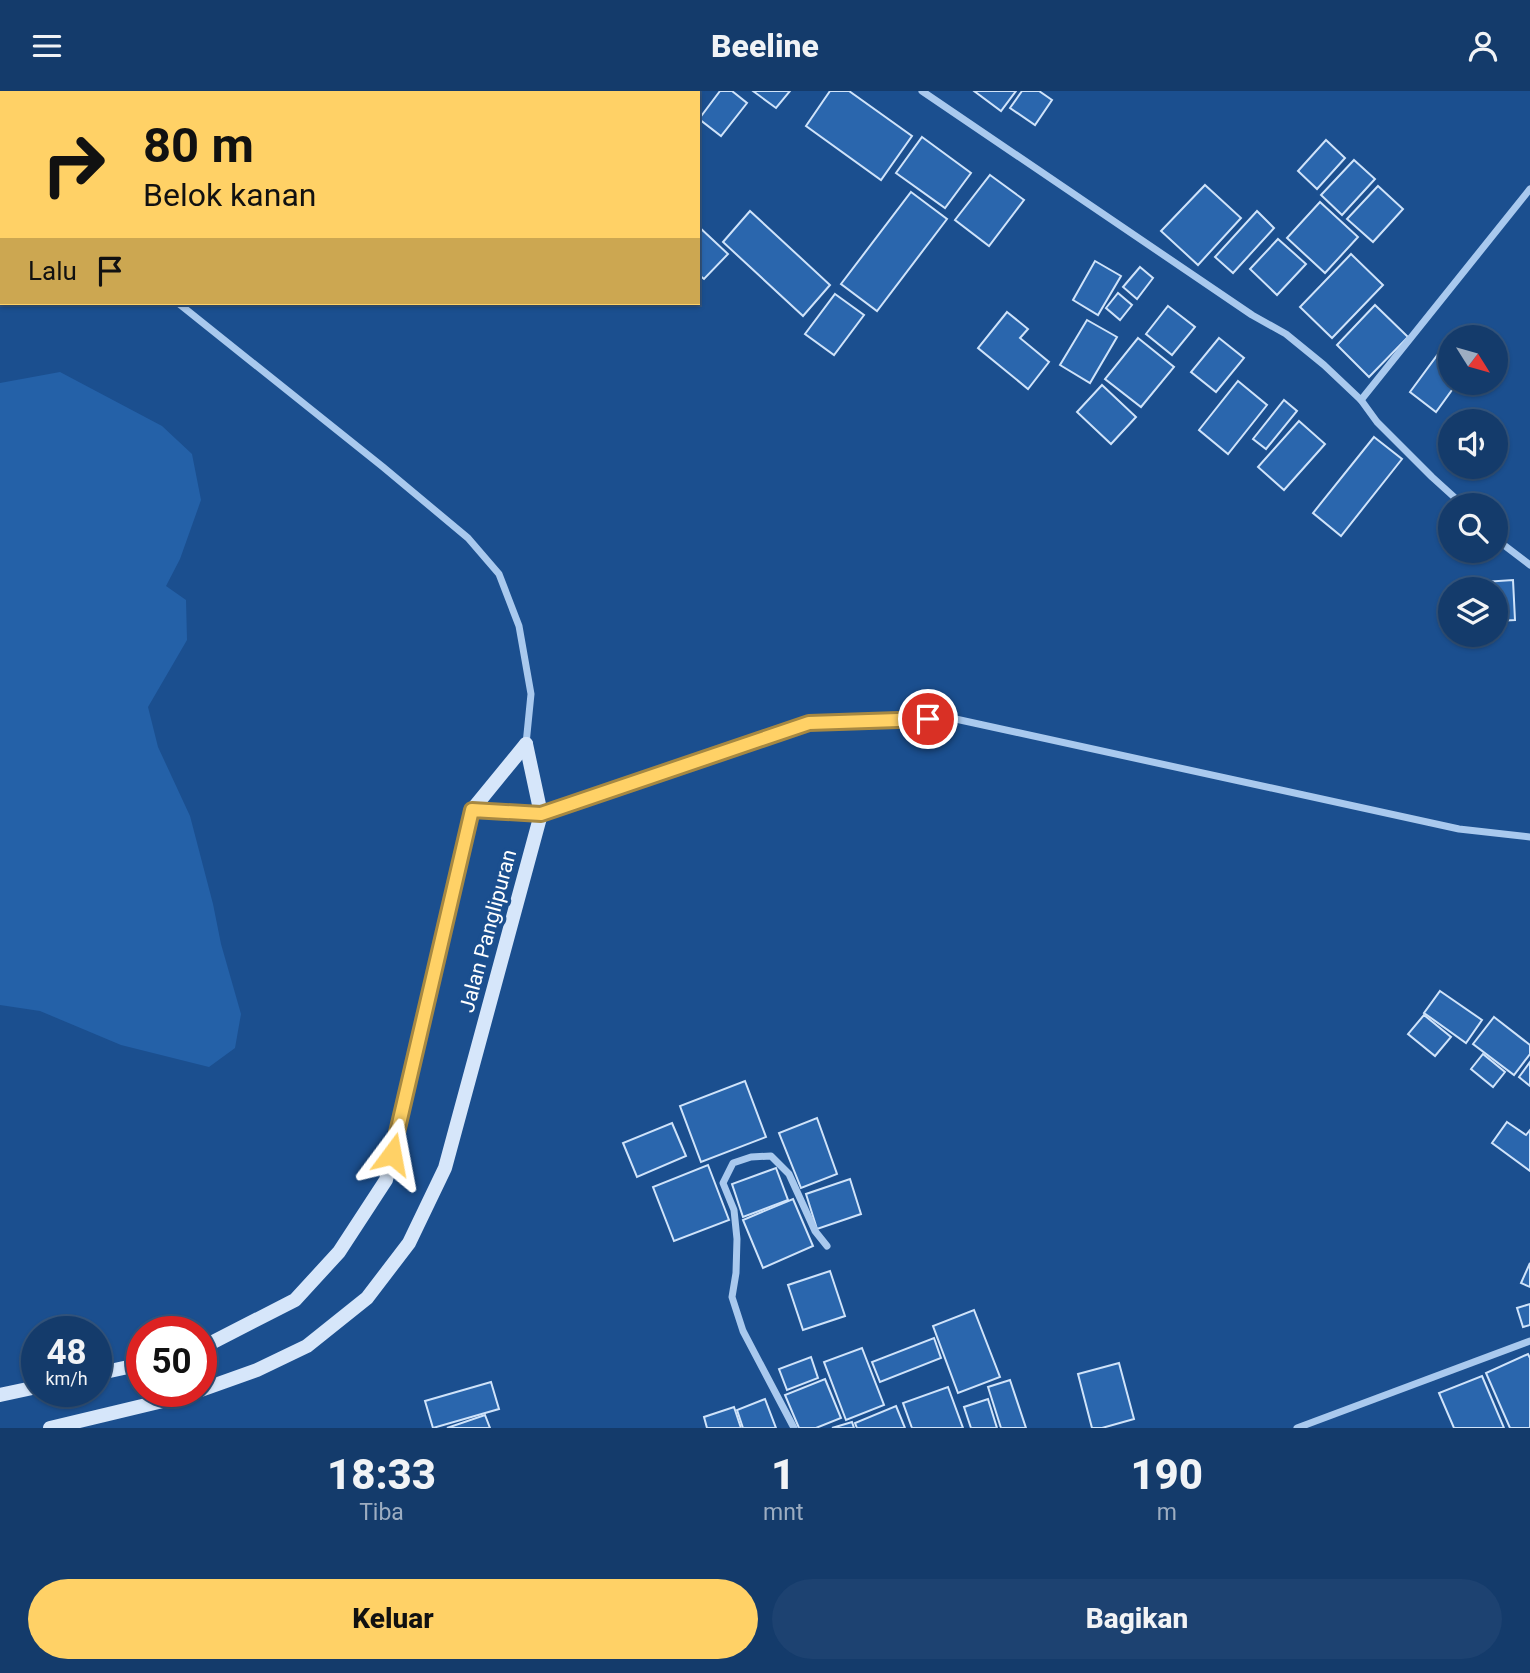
<!DOCTYPE html>
<html lang="id">
<head>
<meta charset="utf-8">
<style>
  :root { --surface:#143b6b; --page:#1d4271; --text:#f1f3f6; --muted:#9dadc1; --line:#33557e; --accent:#ffd166 }
  body { margin:0; font-family:Roboto,sans-serif; background:var(--page); color:var(--text); height:100vh; display:flex; flex-direction:column; font-size:26px; white-space:nowrap }
  * { box-sizing:border-box; margin:0 }
  p { font-size:23px; color:var(--muted) }
  .icon { flex:none; width:38px; height:38px; fill:none; stroke:currentColor; stroke-width:2; stroke-linecap:round; stroke-linejoin:round }
  .map { position:relative; height:1337px; overflow:hidden }
  .panel { display:flex; flex-direction:column; background:var(--surface); flex:1 }
  .panel>* { flex:none }
  .guide { position:absolute; left:0px; top:0px; width:700px; height:214px; box-shadow:0 2px 5px #0004,0 0 0 2px var(--line); background:#ffd166; color:#111; overflow:hidden }
  .needle { width:46px; rotate:127deg }
  .buttons { position:absolute; left:1438px; top:234px; display:grid; gap:14px }
  .buttons a { display:grid; place-items:center; width:70px; height:70px; border-radius:50%; background:var(--surface); box-shadow:0 2px 5px #0004,0 0 0 2px var(--line); font-size:35px }
  .speed { position:absolute; left:21px; top:1225px; display:flex; gap:14px; font-size:35px; font-weight:700; text-align:center }
  .speed>* { display:grid; place-content:center; width:91px; height:91px; border-radius:50%; background:var(--surface); box-shadow:0 2px 5px #0004,0 0 0 2px var(--line); line-height:1 }
  .speed small { font-size:18px; font-weight:400 }
  .speed .limit { border:10px solid #d22; background:#fff; color:#111 }
  .pin { position:absolute; display:grid; place-items:center; width:60px; height:60px; color:#fff; margin:-30px; border:4px solid #fff; border-radius:50%; box-shadow:0 2px 7px #0007 }
  .me { position:absolute; width:77px; margin:-38px; rotate:13deg; stroke-linejoin:round; filter:drop-shadow(0 0 5px #0008) }
  .turn { display:flex; align-items:center; gap:24px; height:147px; padding:0 28px; font-size:32px }
  .turn .icon { width:91px; height:91px; stroke-width:2.5 }
  .turn b { display:block; font-size:49px; line-height:60px }
  .then { display:flex; align-items:center; height:66px; padding:0 28px; background:#0003; gap:14px; font-size:26px }
  .eta { display:flex; justify-content:space-evenly; align-items:center; height:119px; text-align:center }
  .eta b { font-size:42px; font-weight:800; line-height:49px }
  .action { display:flex; gap:14px; margin-top:auto; padding:14px 28px }
  .action a { flex:1; height:80px; border-radius:42px; background:var(--accent); color:#111; font-size:28px; font-weight:800; line-height:80px; text-align:center }
  .action a+a { background:var(--page); color:var(--text) }
  header { display:flex; justify-content:space-between; align-items:center; height:91px; padding:0 28px; background:var(--surface); font-size:32px; font-weight:800 }
  .map>svg:first-child { display:block }
  .green { fill:#2461a8 }
  .building { fill:#2a66ad; stroke:#cfe3fa; stroke-width:2 }
  .lines { fill:none; stroke-linecap:round; stroke-linejoin:round }
  .street { stroke:#a9c9ee; stroke-width:7 }
  .secondary { stroke:#d6e6fa; stroke-width:14 }
  .route-casing { stroke:#a68842; stroke-width:18 }
  .route { stroke:#ffd166; stroke-width:12 }
  .labels { text-anchor:middle; stroke-width:7; stroke-linejoin:round; paint-order:stroke }
  .street-label { font-size:21px; fill:#fff; stroke:#1b4f8f }
</style>
</head>
<body>
<header><svg class="icon" aria-label="menu" viewBox="0 0 24 24"><path d="M4 6h16M4 12h16M4 18h16"/></svg>Beeline<svg class="icon" aria-label="person" viewBox="0 0 24 24"><circle cx="12" cy="8" r="4"/><path d="M4 21q1-7 8-7t8 7"/></svg></header>
<div class="map">
<svg width="1530" height="1337" viewBox="0 0 1530 1337">
  <rect width="100%" height="100%" fill="#1b4f8f"/>
  <path class="green" d="M60 281 162 335 192 363 201 409 180 468 166 495 186 509 187 549 148 616 158 656 190 725 213 813 221 853 241 923 235 957 209 976 121 954 40 920 0 914V292Z"/>
  <g class="building">
    <path d="M261 0H295L293 2H264Z"/>
    <path d="M319 0H400L403 2H321Z"/>
    <path d="M439 0H478L476 2H437Z"/>
    <path d="M720 0H732L747 12 721 45 699 28Z"/>
    <path d="M753 0H790L776 17Z"/>
    <path d="M830 0H849L912 45 881 89 806 35Z"/>
    <path d="M974 0H1016L1001 20Z"/>
    <path d="M1022 0H1039L1052 9 1035 34 1010 17Z"/>
    <path d="M922 46 971 82 945 117 896 82Z"/>
    <path d="M1326 49 1345 67 1317 98 1298 80Z"/>
    <path d="M1354 69 1375 88 1342 124 1321 104Z"/>
    <path d="M990 84 1024 109 989 155 955 129Z"/>
    <path d="M1205 94 1241 127 1198 174 1161 140Z"/>
    <path d="M1378 95 1403 118 1373 151 1347 128Z"/>
    <path d="M911 101 947 128 877 220 841 193Z"/>
    <path d="M1320 111 1358 146 1325 182 1287 147Z"/>
    <path d="M750 120 830 194 803 225 723 151Z"/>
    <path d="M1257 120 1274 137 1233 182 1215 166Z"/>
    <path d="M698 135 728 163 704 188 698 183Z"/>
    <path d="M1278 148 1306 173 1277 204 1250 178Z"/>
    <path d="M1351 163 1383 194 1332 247 1300 216Z"/>
    <path d="M1095 170 1121 185 1098 224 1073 209Z"/>
    <path d="M1140 176 1153 187 1137 208 1123 196Z"/>
    <path d="M1118 202 1132 214 1120 229 1106 217Z"/>
    <path d="M835 203 864 224 834 264 805 243Z"/>
    <path d="M1375 214 1408 246 1369 286 1337 254Z"/>
    <path d="M1168 215 1195 236 1172 264 1146 243Z"/>
    <path d="M1007 221 1028 238 1020 247 1049 271 1028 298 978 257Z"/>
    <path d="M1087 229 1117 246 1090 292 1060 274Z"/>
    <path d="M1138 247 1174 276 1141 316 1105 288Z"/>
    <path d="M1219 247 1244 267 1216 301 1191 281Z"/>
    <path d="M1444 255 1451 260V292H1457L1436 321 1410 301Z"/>
    <path d="M1238 290 1267 314 1228 363 1199 339Z"/>
    <path d="M1102 294 1136 326 1111 353 1077 321Z"/>
    <path d="M1284 309 1297 320 1266 358 1253 348Z"/>
    <path d="M1299 330 1325 353 1284 399 1258 376Z"/>
    <path d="M1374 346 1402 368 1341 445 1313 422Z"/>
    <path d="M1513 489 1515 529 1496 530V499H1469V492Z"/>
    <path d="M1440 900 1482 929 1466 952 1424 922Z"/>
    <path d="M1424 924 1451 946 1435 965 1408 943Z"/>
    <path d="M1494 926 1530 954V963L1514 984 1473 953Z"/>
    <path d="M1483 963 1505 981 1493 996 1471 978Z"/>
    <path d="M1530 971V995L1519 986Z"/>
    <path d="M745 990 766 1046 701 1071 680 1015Z"/>
    <path d="M817 1027 837 1083 801 1097 779 1042Z"/>
    <path d="M1507 1031 1526 1044 1530 1039V1080L1492 1052Z"/>
    <path d="M672 1032 686 1065 637 1086 623 1052Z"/>
    <path d="M708 1074 729 1129 674 1150 653 1096Z"/>
    <path d="M776 1077 788 1109 743 1126 732 1093Z"/>
    <path d="M850 1088 861 1123 817 1138 806 1103Z"/>
    <path d="M793 1108 813 1155 763 1177 743 1129Z"/>
    <path d="M1530 1172V1196L1521 1192Z"/>
    <path d="M830 1180 845 1225 803 1239 788 1194Z"/>
    <path d="M1530 1213V1234L1523 1236 1517 1217Z"/>
    <path d="M974 1219 1000 1286 958 1302 933 1235Z"/>
    <path d="M934 1247 941 1267 880 1291 872 1271Z"/>
    <path d="M862 1257 884 1314 846 1329 824 1271Z"/>
    <path d="M1528 1263 1530 1267V1337H1510L1486 1282Z"/>
    <path d="M811 1266 818 1287 787 1299 779 1278Z"/>
    <path d="M1119 1272 1134 1328 1102 1337H1092L1078 1283Z"/>
    <path d="M1482 1285 1504 1337H1454L1439 1302Z"/>
    <path d="M825 1288 841 1327 816 1337H799L785 1304Z"/>
    <path d="M1010 1289 1026 1337H1001L988 1296Z"/>
    <path d="M491 1291 499 1318 433 1337 425 1310Z"/>
    <path d="M948 1296 963 1337H912L903 1312Z"/>
    <path d="M765 1308 776 1337H743L737 1319Z"/>
    <path d="M988 1308 997 1337H971L964 1316Z"/>
    <path d="M896 1315 905 1337H857L855 1332Z"/>
    <path d="M734 1316 741 1337H707L704 1326Z"/>
    <path d="M485 1324 490 1337H447Z"/>
    <path d="M852 1331 854 1337H832Z"/>
  </g>
  <g class="lines">
    <g class="street">
      <path d="M922 0 1252 224 1286 243 1324 274 1361 309 1377 331 1432 386 1464 415"/>
      <path d="M0 64 2 66"/>
      <path d="M178 212 383 376 468 447 499 483 519 535 531 603 526 653"/>
      <path d="M1361 309 1530 98"/>
      <path d="M1496 448 1530 474"/>
      <path d="M473 719 541 723 809 632 951 627 1459 738 1530 746"/>
      <path d="M794 1337 743 1240 732 1206 736 1182 737 1148 734 1119 723 1092 733 1072 751 1066 771 1065 789 1083 815 1140 827 1155"/>
      <path d="M1297 1337 1530 1250"/>
    </g>
    <g class="secondary">
      <path d="M201 1254 213 1251 295 1209 339 1161 386 1089 472 719 526 653"/>
      <path d="M96 1283 142 1273"/>
      <path d="M201 1299 257 1279 307 1255 367 1207 409 1152 445 1077 541 723 526 653"/>
      <path d="M0 1304 37 1296"/>
      <path d="M50 1337 167 1309 198 1300"/>
    </g>
  </g>
  <g class="lines">
    <defs>
      <path id="route" d="M392 1063 472 719 541 723 809 632 928 628"/>
    </defs>
    <use href="#route" class="route-casing"/>
    <use href="#route" class="route"/>
  </g>
  <g class="labels">
    <g class="street-label">
      <text transform="translate(488 840) rotate(-75)" y="7">Jalan Panglipuran</text>
    </g>
  </g>
</svg>
<div class="buttons">
<a><svg class="needle" viewBox="-14 -14 28 28"><path d="M0-13l5 13h-10z" fill="#e53935"/><path d="M0 13l5-13h-10z" fill="#9dadc1"/></svg></a>
<a><svg class="icon" aria-label="sound" viewBox="0 0 24 24"><path d="M4 9h4l5-4v14l-5-4H4zM17 9q2 3 0 6"/></svg></a>
<a><svg class="icon" aria-label="search" viewBox="0 0 24 24"><circle cx="10" cy="10" r="6"/><path d="M15 15l6 6"/></svg></a>
<a><svg class="icon" aria-label="layers" viewBox="0 0 24 24"><path d="M12 4l9 5-9 5-9-5zM3 14l9 5 9-5"/></svg></a>
</div>
<div class="speed"><div>48<small>km/h</small></div><div class="limit">50</div></div>
<div class="pin" style="left:928px;top:628px;background:#d93025"><svg class="icon" aria-label="arrive" viewBox="0 0 24 24"><path d="M6 21V4h12l-3 4 3 4H6"/></svg></div>
<svg class="me" style="left:392px;top:1063px" viewBox="-20 -20 40 40"><path d="M0-17L14 15 0 8-14 15z" fill="#ffd166" stroke="#fff" stroke-width="4"/></svg>
<div class="guide">
<div class="turn"><svg class="icon" aria-label="right" viewBox="0 0 24 24"><path d="M7 20v-9h11M14 6l5 5-5 5"/></svg><div><b>80 m</b>Belok kanan</div></div>
<div class="then">Lalu<svg class="icon" aria-label="arrive" viewBox="0 0 24 24"><path d="M6 21V4h12l-3 4 3 4H6"/></svg></div>
</div>
</div>
<section class="panel">
<div class="eta">
<div><b>18:33</b><p>Tiba</p></div>
<div><b>1</b><p>mnt</p></div>
<div><b>190</b><p>m</p></div>
</div>
<div class="action"><a>Keluar</a><a>Bagikan</a></div>
</section>
</body>
</html>
